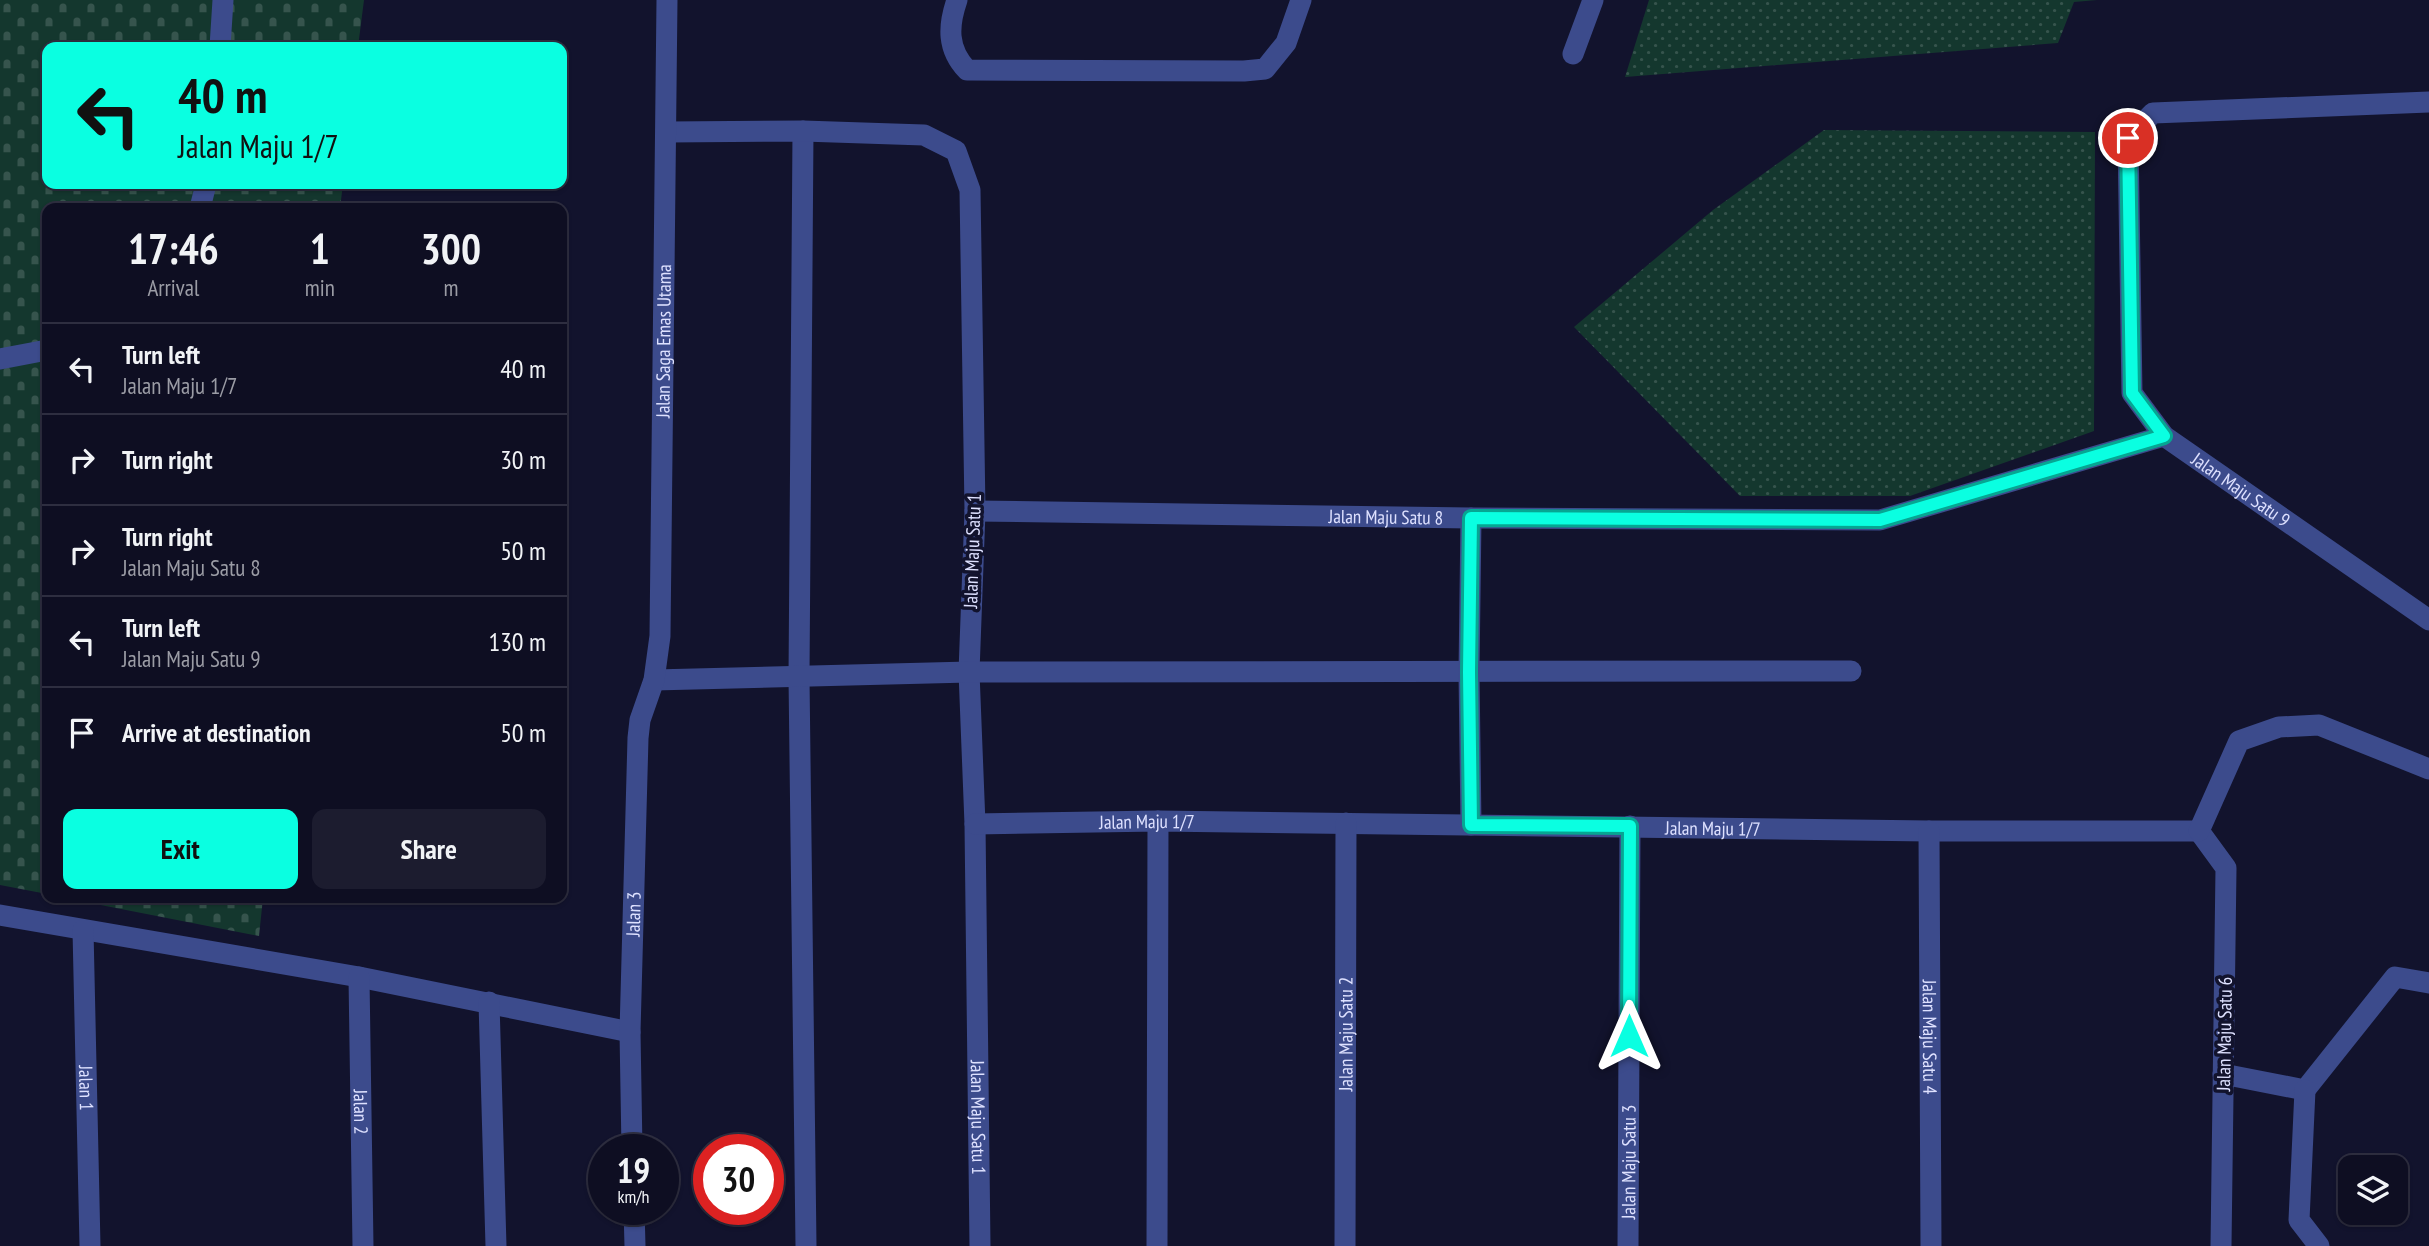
<!DOCTYPE html>
<html lang="en">
<head>
<meta charset="utf-8">
<style>
  :root { --surface:#0e0e22; --page:#1c1c2f; --text:#f1f3f6; --muted:#9b9ca5; --line:#2e2e40; --accent:#0affe1 }
  body { margin:0; font-family:"PT Sans Narrow",sans-serif; background:var(--page); color:var(--text); height:100vh; display:flex; flex-direction:column; font-size:26px; white-space:nowrap }
  * { box-sizing:border-box; margin:0 }
  p { font-size:23px; color:var(--muted) }
  .icon { flex:none; width:38px; height:38px; fill:none; stroke:currentColor; stroke-width:2; stroke-linecap:round; stroke-linejoin:round }
  .map { position:relative; flex:1; overflow:hidden }
  .details { position:absolute; left:42px; top:203px; width:525px; height:700px; display:flex; flex-direction:column; background:var(--surface); border-radius:14px; box-shadow:0 2px 5px #0004,0 0 0 2px var(--line) }
  .details>* { flex:none }
  .guide { position:absolute; left:42px; top:42px; width:525px; height:147px; border-radius:14px; box-shadow:0 2px 5px #0004,0 0 0 2px var(--line); background:#0affe1; color:#111; overflow:hidden }
  .controls { position:absolute; left:2338px; top:1155px; display:grid; gap:14px }
  .controls a { display:grid; place-items:center; width:70px; height:70px; border-radius:14px; background:var(--surface); box-shadow:0 2px 5px #0004,0 0 0 2px var(--line); font-size:35px }
  .speed { position:absolute; left:588px; top:1134px; display:flex; gap:14px; font-size:35px; font-weight:700; text-align:center }
  .speed>* { display:grid; place-content:center; width:91px; height:91px; border-radius:50%; background:var(--surface); box-shadow:0 2px 5px #0004,0 0 0 2px var(--line); line-height:1 }
  .speed small { font-size:18px; font-weight:400 }
  .speed .limit { border:10px solid #d22; background:#fff; color:#111 }
  .pin { position:absolute; display:grid; place-items:center; width:60px; height:60px; color:#fff; margin:-30px; border:4px solid #fff; border-radius:50%; box-shadow:0 2px 7px #0007 }
  .me { position:absolute; width:77px; margin:-38px; rotate:0deg; stroke-linejoin:round; filter:drop-shadow(0 0 5px #0008) }
  .turn { display:flex; align-items:center; gap:24px; height:147px; padding:0 21px; font-size:32px }
  .turn .icon { width:91px; height:91px; stroke-width:2.5 }
  .turn b { display:block; font-size:49px; line-height:60px }
  .eta { display:flex; justify-content:space-evenly; align-items:center; height:119px; text-align:center }
  .eta b { font-size:42px; font-weight:700; line-height:49px }
  .action { display:flex; gap:14px; margin-top:auto; padding:14px 21px }
  .action a { flex:1; height:80px; border-radius:14px; background:var(--accent); color:#111; font-size:28px; font-weight:700; line-height:80px; text-align:center }
  .action a+a { background:var(--page); color:var(--text) }
  ul { padding:0; list-style:none }
  li { display:flex; align-items:center; gap:21px; height:91px; padding:0 21px; border-top:2px solid var(--line) }
  li div { flex:1 }
  li b { display:block; font-size:26px }
  li em { font-style:normal }
  .map>svg:first-child { display:block }
  .cemetery { fill:url(#cemetery-stones) }
  .park { fill:url(#park-dots) }
  .lines { fill:none; stroke-linecap:round; stroke-linejoin:round }
  .minor { stroke:#3c4b8c; stroke-width:21 }
  .route-casing { stroke:#06a692; stroke-width:18 }
  .route { stroke:#0affe1; stroke-width:12 }
  .labels { text-anchor:middle; stroke-width:7; stroke-linejoin:round; paint-order:stroke }
  .street-label { font-size:19px; fill:#dee1ff; stroke:#12132d }
</style>
</head>
<body>
<div class="map">
<svg width="2429" height="1246" viewBox="0 0 2429 1246">
  <defs>
    <pattern id="cemetery-stones" width="16" height="16" patternUnits="userSpaceOnUse" patternTransform="scale(1.75)"><rect width="16" height="16" fill="#14372e"/><path d="M2 7V4a2 2 0 0 1 4 0v3zM10 15v-3a2 2 0 0 1 4 0v3z" fill="#36544d"/></pattern>
    <pattern id="park-dots" width="8" height="8" patternUnits="userSpaceOnUse" patternTransform="scale(1.75)"><rect width="8" height="8" fill="#14372e"/><path d="M2 2h.1M6 6h.1" fill="none" stroke="#36544d" stroke-width="1.8" stroke-linecap="round"/></pattern>
  </defs>
  <rect width="100%" height="100%" fill="#12132d"/>
  <g class="cemetery">
    <path d="M0 0H364L358 47H47V184H343L340 208H47V894L0 885Z"/>
    <path d="M65 898H263L259 936Z"/>
  </g>
  <g class="park">
    <path d="M1649 0H2097L2074 2 2058 43 1625 77Z"/>
    <path d="M1824 130 2095 132 2094 431 1910 496H1740L1574 327 1713 210Z"/>
  </g>
  <g class="lines">
    <g class="minor">
      <path d="M957 0C948 26 947 49 967 70L1244 71 1265 69 1286 43 1301 0"/>
      <path d="M220 47 223 0"/>
      <path d="M1573 54 1593 0"/>
      <path id="s1" d="M2429 102 2153 113 2128 138 2132 393 2164 436 2429 620"/>
      <path d="M803 131 799 677 806 1246"/>
      <path id="s2" d="M667 132 803 131 924 135 956 151 970 190 975 511 969 672 975 824 980 1246"/>
      <path d="M200 208 206 184"/>
      <path d="M0 359 47 350"/>
      <path id="s3" d="M975 511 1471 518 1880 520 2164 436"/>
      <path d="M654 680 969 672 1851 671"/>
      <path id="s4" d="M975 824 1158 821 1929 831H2199"/>
      <path d="M1471 825 1469 672 1471 518"/>
      <path id="s5" d="M1929 831 1931 1246"/>
      <path d="M2199 831 2226 868 2221 1246"/>
      <path d="M2199 831 2239 741 2279 727 2319 725 2429 769"/>
      <path d="M0 915 359 977 630 1032"/>
      <path id="s6" d="M83 930 90 1246"/>
      <path id="s7" d="M359 977 363 1246"/>
      <path d="M489 1002 496 1246"/>
      <path d="M2223 1074 2305 1090 2395 977 2429 983"/>
      <path d="M2305 1090 2299 1220 2319 1246"/>
      <path id="s8" d="M632 1150 630 1032 638 738 640 720 654 680 660 636 667 0"/>
      <path d="M634 1209 635 1246"/>
      <path d="M1157 1246 1158 821"/>
      <path id="s9" d="M1345 1246 1346 823"/>
      <path id="s10" d="M1628 1246 1630 826"/>
    </g>
  </g>
  <g class="lines">
    <defs>
      <path id="route" d="M1629 1036 1630 826 1471 825 1469 672 1471 518 1880 520 2164 436 2132 393 2128 138"/>
    </defs>
    <use href="#route" class="route-casing"/>
    <use href="#route" class="route"/>
  </g>
  <g class="labels">
    <g class="street-label">
      <text dy="7" stroke="none"><textPath href="#s8" startOffset="812">Jalan Saga Emas Utama</textPath></text>
      <text dy="7" stroke="none"><textPath href="#s1" startOffset="714">Jalan Maju Satu 9</textPath></text>
      <text dy="7" stroke="none"><textPath href="#s3" startOffset="411">Jalan Maju Satu 8</textPath></text>
      <text transform="translate(972 551) rotate(-88)" y="7">Jalan Maju Satu 1</text>
      <text dy="7" stroke="none"><textPath href="#s4" startOffset="172">Jalan Maju 1/7</textPath></text>
      <text dy="7" stroke="none"><textPath href="#s4" startOffset="738">Jalan Maju 1/7</textPath></text>
      <text dy="7" stroke="none"><textPath href="#s8" startOffset="236">Jalan 3</textPath></text>
      <text transform="translate(2224 1034) rotate(-89)" y="7">Jalan Maju Satu 6</text>
      <text dy="7" stroke="none"><textPath href="#s9" startOffset="212">Jalan Maju Satu 2</textPath></text>
      <text dy="7" stroke="none"><textPath href="#s5" startOffset="206">Jalan Maju Satu 4</textPath></text>
      <text dy="7" stroke="none"><textPath href="#s6" startOffset="158">Jalan 1</textPath></text>
      <text dy="7" stroke="none"><textPath href="#s7" startOffset="135">Jalan 2</textPath></text>
      <text dy="7" stroke="none"><textPath href="#s2" startOffset="1262">Jalan Maju Satu 1</textPath></text>
      <text dy="7" stroke="none"><textPath href="#s10" startOffset="84">Jalan Maju Satu 3</textPath></text>
    </g>
  </g>
</svg>
<div class="controls">
<a><svg class="icon" aria-label="layers" viewBox="0 0 24 24"><path d="M12 4l9 5-9 5-9-5zM3 14l9 5 9-5"/></svg></a>
</div>
<div class="speed"><div>19<small>km/h</small></div><div class="limit">30</div></div>
<div class="pin" style="left:2128px;top:138px;background:#d93025"><svg class="icon" aria-label="arrive" viewBox="0 0 24 24"><path d="M6 21V4h12l-3 4 3 4H6"/></svg></div>
<svg class="me" style="left:1629px;top:1036px" viewBox="-20 -20 40 40"><path d="M0-17L14 15 0 8-14 15z" fill="#0affe1" stroke="#fff" stroke-width="4"/></svg>
<div class="guide">
<div class="turn"><svg class="icon" aria-label="left" viewBox="0 0 24 24"><path d="M17 20v-9H6M10 6l-5 5 5 5"/></svg><div><b>40 m</b>Jalan Maju 1/7</div></div>
</div>
<section class="details">
<div class="eta">
<div><b>17:46</b><p>Arrival</p></div>
<div><b>1</b><p>min</p></div>
<div><b>300</b><p>m</p></div>
</div>
<ul>
<li><svg class="icon" aria-label="left" viewBox="0 0 24 24"><path d="M17 20v-9H6M10 6l-5 5 5 5"/></svg><div><b>Turn left</b><p>Jalan Maju 1/7</p></div><em>40 m</em></li>
<li><svg class="icon" aria-label="right" viewBox="0 0 24 24"><path d="M7 20v-9h11M14 6l5 5-5 5"/></svg><div><b>Turn right</b></div><em>30 m</em></li>
<li><svg class="icon" aria-label="right" viewBox="0 0 24 24"><path d="M7 20v-9h11M14 6l5 5-5 5"/></svg><div><b>Turn right</b><p>Jalan Maju Satu 8</p></div><em>50 m</em></li>
<li><svg class="icon" aria-label="left" viewBox="0 0 24 24"><path d="M17 20v-9H6M10 6l-5 5 5 5"/></svg><div><b>Turn left</b><p>Jalan Maju Satu 9</p></div><em>130 m</em></li>
<li><svg class="icon" aria-label="arrive" viewBox="0 0 24 24"><path d="M6 21V4h12l-3 4 3 4H6"/></svg><div><b>Arrive at destination</b></div><em>50 m</em></li>
</ul>
<div class="action"><a>Exit</a><a>Share</a></div>
</section>
</div>
</body>
</html>
